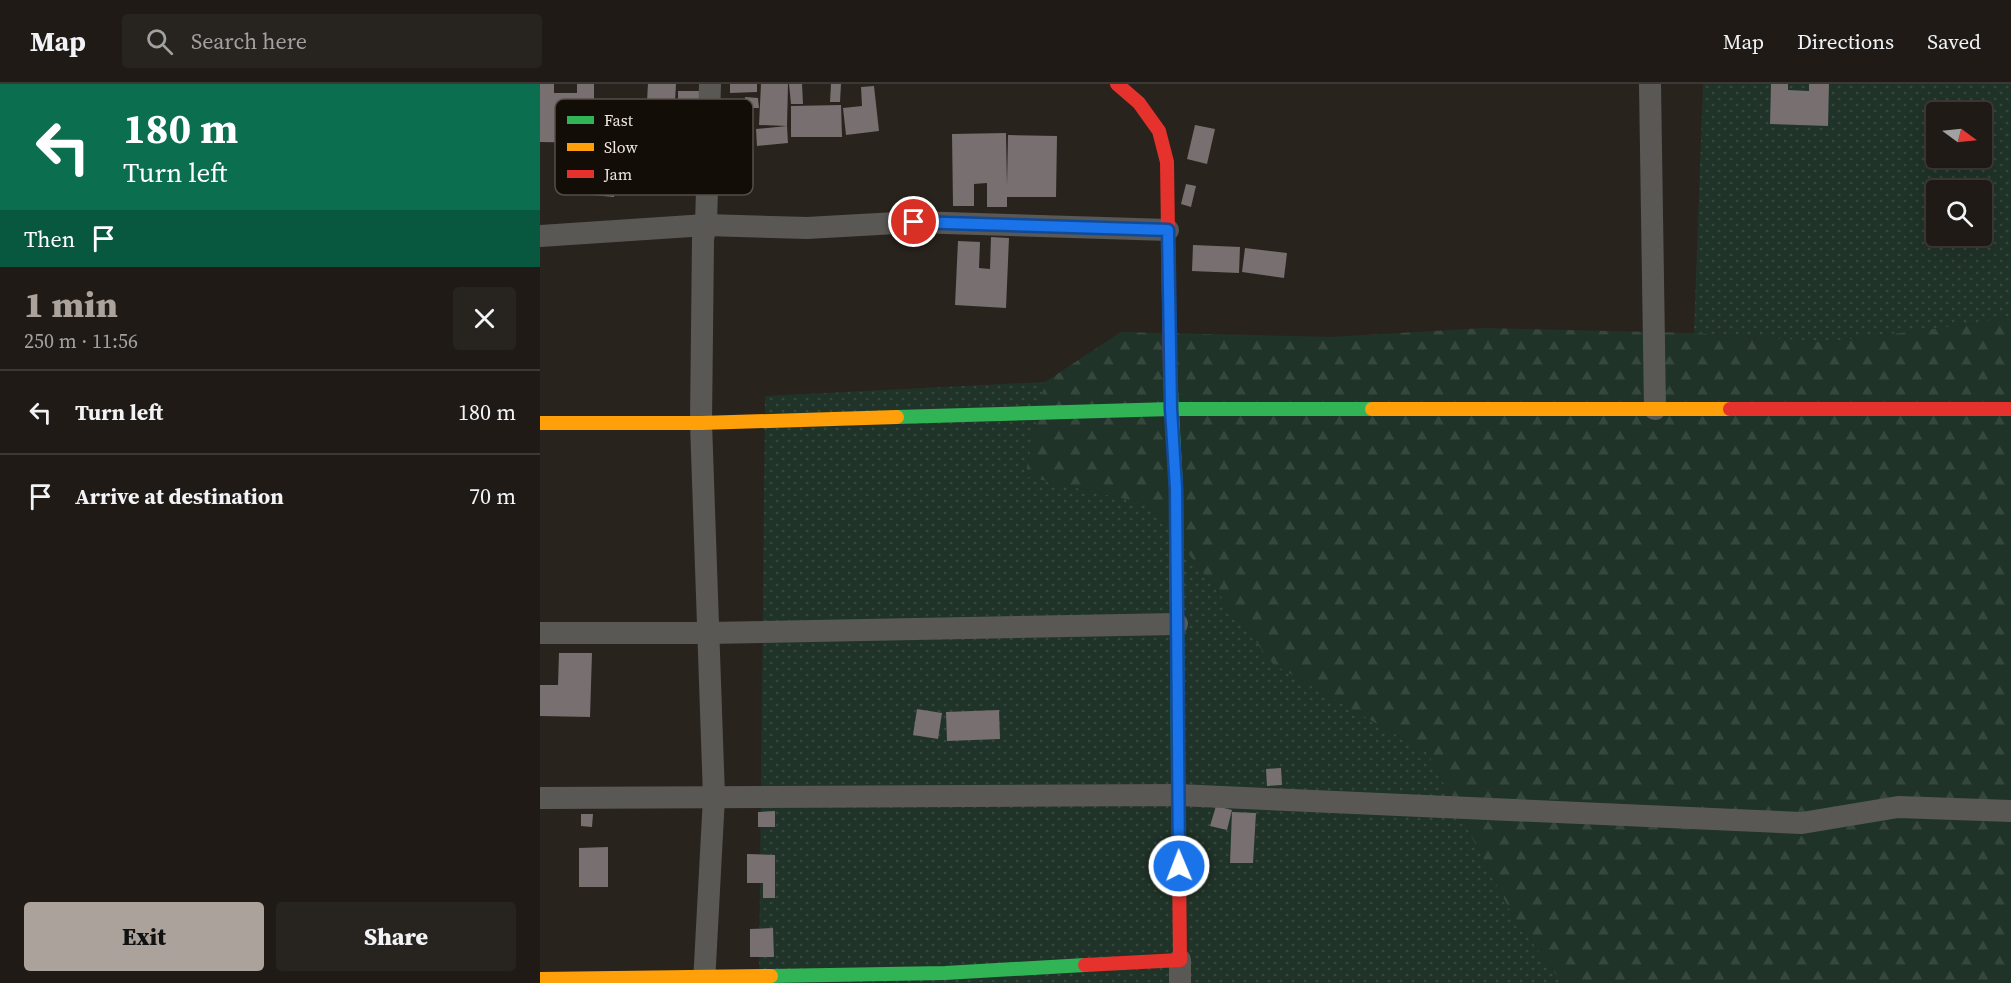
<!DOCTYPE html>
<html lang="en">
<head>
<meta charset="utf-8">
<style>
  :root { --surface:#1f1a16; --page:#27231f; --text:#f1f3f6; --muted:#a1a1a1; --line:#3c3835; --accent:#aaa29b }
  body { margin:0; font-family:"Source Serif 4",serif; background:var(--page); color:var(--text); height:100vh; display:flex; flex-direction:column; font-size:22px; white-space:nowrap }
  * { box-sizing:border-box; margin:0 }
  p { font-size:20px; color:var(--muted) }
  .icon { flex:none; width:33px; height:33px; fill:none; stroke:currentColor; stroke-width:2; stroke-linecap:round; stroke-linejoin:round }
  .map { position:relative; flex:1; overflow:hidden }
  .panel { display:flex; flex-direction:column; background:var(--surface); width:540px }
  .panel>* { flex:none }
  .banner { background:#0b6e4f; color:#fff; overflow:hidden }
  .needle { width:39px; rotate:105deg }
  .fabs { position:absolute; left:1386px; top:18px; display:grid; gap:12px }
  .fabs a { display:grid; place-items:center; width:66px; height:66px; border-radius:6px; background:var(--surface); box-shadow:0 6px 24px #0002,0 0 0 2px var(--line); font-size:30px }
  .pin { position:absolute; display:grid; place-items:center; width:51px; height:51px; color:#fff; margin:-26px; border:3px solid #fff; border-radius:50%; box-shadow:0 2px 6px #0007 }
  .me { position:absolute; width:66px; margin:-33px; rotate:359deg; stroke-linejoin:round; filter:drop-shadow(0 0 4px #0008) }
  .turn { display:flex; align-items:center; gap:21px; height:126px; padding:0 24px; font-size:27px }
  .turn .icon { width:78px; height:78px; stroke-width:2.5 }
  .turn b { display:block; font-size:42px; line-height:51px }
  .then { display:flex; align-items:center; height:57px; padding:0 24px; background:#0003; gap:12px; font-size:22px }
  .round { display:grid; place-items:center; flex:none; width:63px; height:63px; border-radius:6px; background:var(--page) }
  .head { display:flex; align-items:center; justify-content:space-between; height:102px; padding:0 24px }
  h1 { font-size:36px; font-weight:800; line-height:45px; color:var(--accent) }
  .button { display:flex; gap:12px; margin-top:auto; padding:12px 24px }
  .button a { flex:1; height:69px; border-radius:6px; background:var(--accent); color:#111; font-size:24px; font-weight:800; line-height:69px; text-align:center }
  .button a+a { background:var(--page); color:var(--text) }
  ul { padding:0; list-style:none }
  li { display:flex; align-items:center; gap:18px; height:84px; padding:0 24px; border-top:2px solid var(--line) }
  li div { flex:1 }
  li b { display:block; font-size:22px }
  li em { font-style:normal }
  header { display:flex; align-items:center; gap:36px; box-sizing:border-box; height:84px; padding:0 30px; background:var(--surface); border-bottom:2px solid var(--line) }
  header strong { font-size:28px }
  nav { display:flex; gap:33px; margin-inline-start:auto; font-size:21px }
  .search { width:420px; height:54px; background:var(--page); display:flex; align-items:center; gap:15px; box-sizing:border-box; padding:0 21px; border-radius:6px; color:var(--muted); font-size:22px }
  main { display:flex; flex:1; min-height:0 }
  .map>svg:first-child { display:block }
  .grass { fill:url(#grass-dots); fill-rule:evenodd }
  .forest { fill:url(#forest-firs) }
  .building { fill:#786f70 }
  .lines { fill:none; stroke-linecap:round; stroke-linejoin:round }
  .street { stroke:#5a5855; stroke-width:22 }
  .fast { stroke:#30b455; stroke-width:14 }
  .slow { stroke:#ff9f0a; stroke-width:14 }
  .jam { stroke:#e5322d; stroke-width:14 }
  .route-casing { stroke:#114b97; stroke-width:15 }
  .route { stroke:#1a73e8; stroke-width:10 }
  .key { fill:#130d08; stroke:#554e48; stroke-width:1.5 }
  .key-label { font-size:16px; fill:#efe6df }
</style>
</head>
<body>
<header>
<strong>Map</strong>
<div class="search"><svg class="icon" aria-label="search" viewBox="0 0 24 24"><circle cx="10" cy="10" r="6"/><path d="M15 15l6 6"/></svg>Search here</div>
<nav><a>Map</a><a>Directions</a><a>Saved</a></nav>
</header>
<main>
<section class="panel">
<div class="banner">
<div class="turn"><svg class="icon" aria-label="left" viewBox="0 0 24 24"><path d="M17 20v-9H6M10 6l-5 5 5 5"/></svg><div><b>180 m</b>Turn left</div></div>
<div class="then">Then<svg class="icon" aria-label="arrive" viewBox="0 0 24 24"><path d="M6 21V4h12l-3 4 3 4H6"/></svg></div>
</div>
<div class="head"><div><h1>1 min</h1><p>250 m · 11:56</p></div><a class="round"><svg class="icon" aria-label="close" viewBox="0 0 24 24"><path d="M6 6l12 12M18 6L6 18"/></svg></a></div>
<ul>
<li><svg class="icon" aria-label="left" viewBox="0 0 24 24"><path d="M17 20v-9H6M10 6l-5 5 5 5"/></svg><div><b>Turn left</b></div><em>180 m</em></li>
<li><svg class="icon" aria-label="arrive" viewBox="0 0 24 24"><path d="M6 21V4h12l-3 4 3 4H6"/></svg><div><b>Arrive at destination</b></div><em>70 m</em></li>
</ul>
<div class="button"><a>Exit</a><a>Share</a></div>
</section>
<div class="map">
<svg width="1471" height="899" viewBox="0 0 1471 899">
  <defs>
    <pattern id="grass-dots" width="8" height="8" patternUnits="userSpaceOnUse" patternTransform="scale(1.5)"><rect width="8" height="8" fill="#203328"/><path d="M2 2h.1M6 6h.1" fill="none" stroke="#36473c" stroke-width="1.8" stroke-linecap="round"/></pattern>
    <pattern id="forest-firs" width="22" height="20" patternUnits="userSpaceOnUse" patternTransform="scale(1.5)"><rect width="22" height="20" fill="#203328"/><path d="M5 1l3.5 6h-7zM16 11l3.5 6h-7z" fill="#36473c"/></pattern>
  </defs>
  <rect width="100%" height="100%" fill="#29231d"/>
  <g class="grass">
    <path d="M1163 0H1471V232L1433 240 1286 258 1154 249ZM1396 28H1442V74H1396ZM1396 106H1442V152H1396Z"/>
    <path d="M505 298 485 392 611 421 733 580 888 669 973 832 1022 899H219L225 312Z"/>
  </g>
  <path class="forest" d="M1471 232V899H1022L973 832 888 669 733 580 611 421 485 392 505 298 581 248 791 253 945 244 1154 249 1286 258 1433 240Z"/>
  <g class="building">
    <path d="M0 0H14V9H37V0H54V59L0 58Z"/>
    <path d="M108 0H136L135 18 107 17Z"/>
    <path d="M190 0H217V8L190 9Z"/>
    <path d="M221 0H248L247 42 219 41Z"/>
    <path d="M249 0H262L263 20H251Z"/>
    <path d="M291 0H301L300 18H290Z"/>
    <path d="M1231 0H1248V6L1269 7V0H1289L1288 42 1230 40Z"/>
    <path d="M334 2 339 47 306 51 303 24 322 22 321 3Z"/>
    <rect x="138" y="7" width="23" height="24"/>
    <path d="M205 13 218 14 219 24H205Z"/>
    <path d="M301 21 302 53H251V22Z"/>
    <path d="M655 41 675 45 667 80 647 75Z"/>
    <path d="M247 42 248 59 217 62 216 45Z"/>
    <path d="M466 49 467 101 468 51 517 52 516 113H467V123H447V99L434 100V122H413L412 50Z"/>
    <path d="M55 87 76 89 74 113 52 111Z"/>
    <path d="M646 100 656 102 651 123 641 120Z"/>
    <path d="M451 153 469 154 466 224 415 221 418 157 440 158 439 184 450 185Z"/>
    <path d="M653 161 700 163 699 189 652 187Z"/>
    <path d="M705 164 747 169 744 194 702 188Z"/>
    <path d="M19 569H52L50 633 0 632V601H18Z"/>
    <path d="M377 625 402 629 398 655 373 651Z"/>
    <path d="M459 626 460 655 407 657 406 628Z"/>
    <path d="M741 684 742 701 727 702 726 685Z"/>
    <path d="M676 722 692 726 687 746 670 742Z"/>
    <path d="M235 727V743H218V728Z"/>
    <path d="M692 728 716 729 713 779H690Z"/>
    <path d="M41 730H53L52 743 41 742Z"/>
    <path d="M68 763V803H39V764Z"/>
    <path d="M207 770 235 771V814H223V799H207Z"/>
    <path d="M233 844 234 873H210V845Z"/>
  </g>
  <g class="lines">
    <g class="street">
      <path d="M1110 0 1115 325"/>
      <path d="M0 152 166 141 267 144 374 138 628 146"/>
      <path d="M0 549H168L637 540"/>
      <path d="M0 714 638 711 1262 739 1358 723 1471 727"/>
      <path d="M164 899 174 713 161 339 163 155 166 141 170 0"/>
      <path d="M640 899V876"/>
    </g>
    <g class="fast">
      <path d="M630 289 636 404 638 682"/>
      <path d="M357 333 631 325H832"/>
      <path d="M231 892 405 889 545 881"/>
    </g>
    <g class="slow">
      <path d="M832 325H1190"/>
      <path d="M0 339H161L357 333"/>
      <path d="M0 895 231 892"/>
    </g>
    <g class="jam">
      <path d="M577 0 599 19 619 47 627 78 630 289"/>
      <path d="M1190 325H1471"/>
      <path d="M545 881 640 876 638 682"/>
    </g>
  </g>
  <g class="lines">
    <defs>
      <path id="route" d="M374 138 628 146 631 325 636 404 639 782"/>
    </defs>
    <use href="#route" class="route-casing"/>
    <use href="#route" class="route"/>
  </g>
  <rect x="15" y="15" width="198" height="96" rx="9" class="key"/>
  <rect x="27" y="32" width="27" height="8" fill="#30b455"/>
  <rect x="27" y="59" width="27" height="8" fill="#ff9f0a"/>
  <rect x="27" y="86" width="27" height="8" fill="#e5322d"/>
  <g class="key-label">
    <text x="64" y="42">Fast</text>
    <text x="64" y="69">Slow</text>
    <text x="64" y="96">Jam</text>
  </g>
</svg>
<div class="fabs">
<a><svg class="needle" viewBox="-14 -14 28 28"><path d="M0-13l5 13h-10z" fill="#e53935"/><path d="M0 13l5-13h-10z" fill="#a1a1a1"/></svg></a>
<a><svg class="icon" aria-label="search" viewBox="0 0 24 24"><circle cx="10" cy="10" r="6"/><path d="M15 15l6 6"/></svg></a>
</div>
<div class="pin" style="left:374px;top:138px;background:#d93025"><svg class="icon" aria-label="arrive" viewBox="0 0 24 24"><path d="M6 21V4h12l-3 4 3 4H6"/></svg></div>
<svg class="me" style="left:639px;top:782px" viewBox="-20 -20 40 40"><circle r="17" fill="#1a73e8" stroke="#fff" stroke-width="3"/><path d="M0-11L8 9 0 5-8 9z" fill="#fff"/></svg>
</div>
</main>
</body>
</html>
